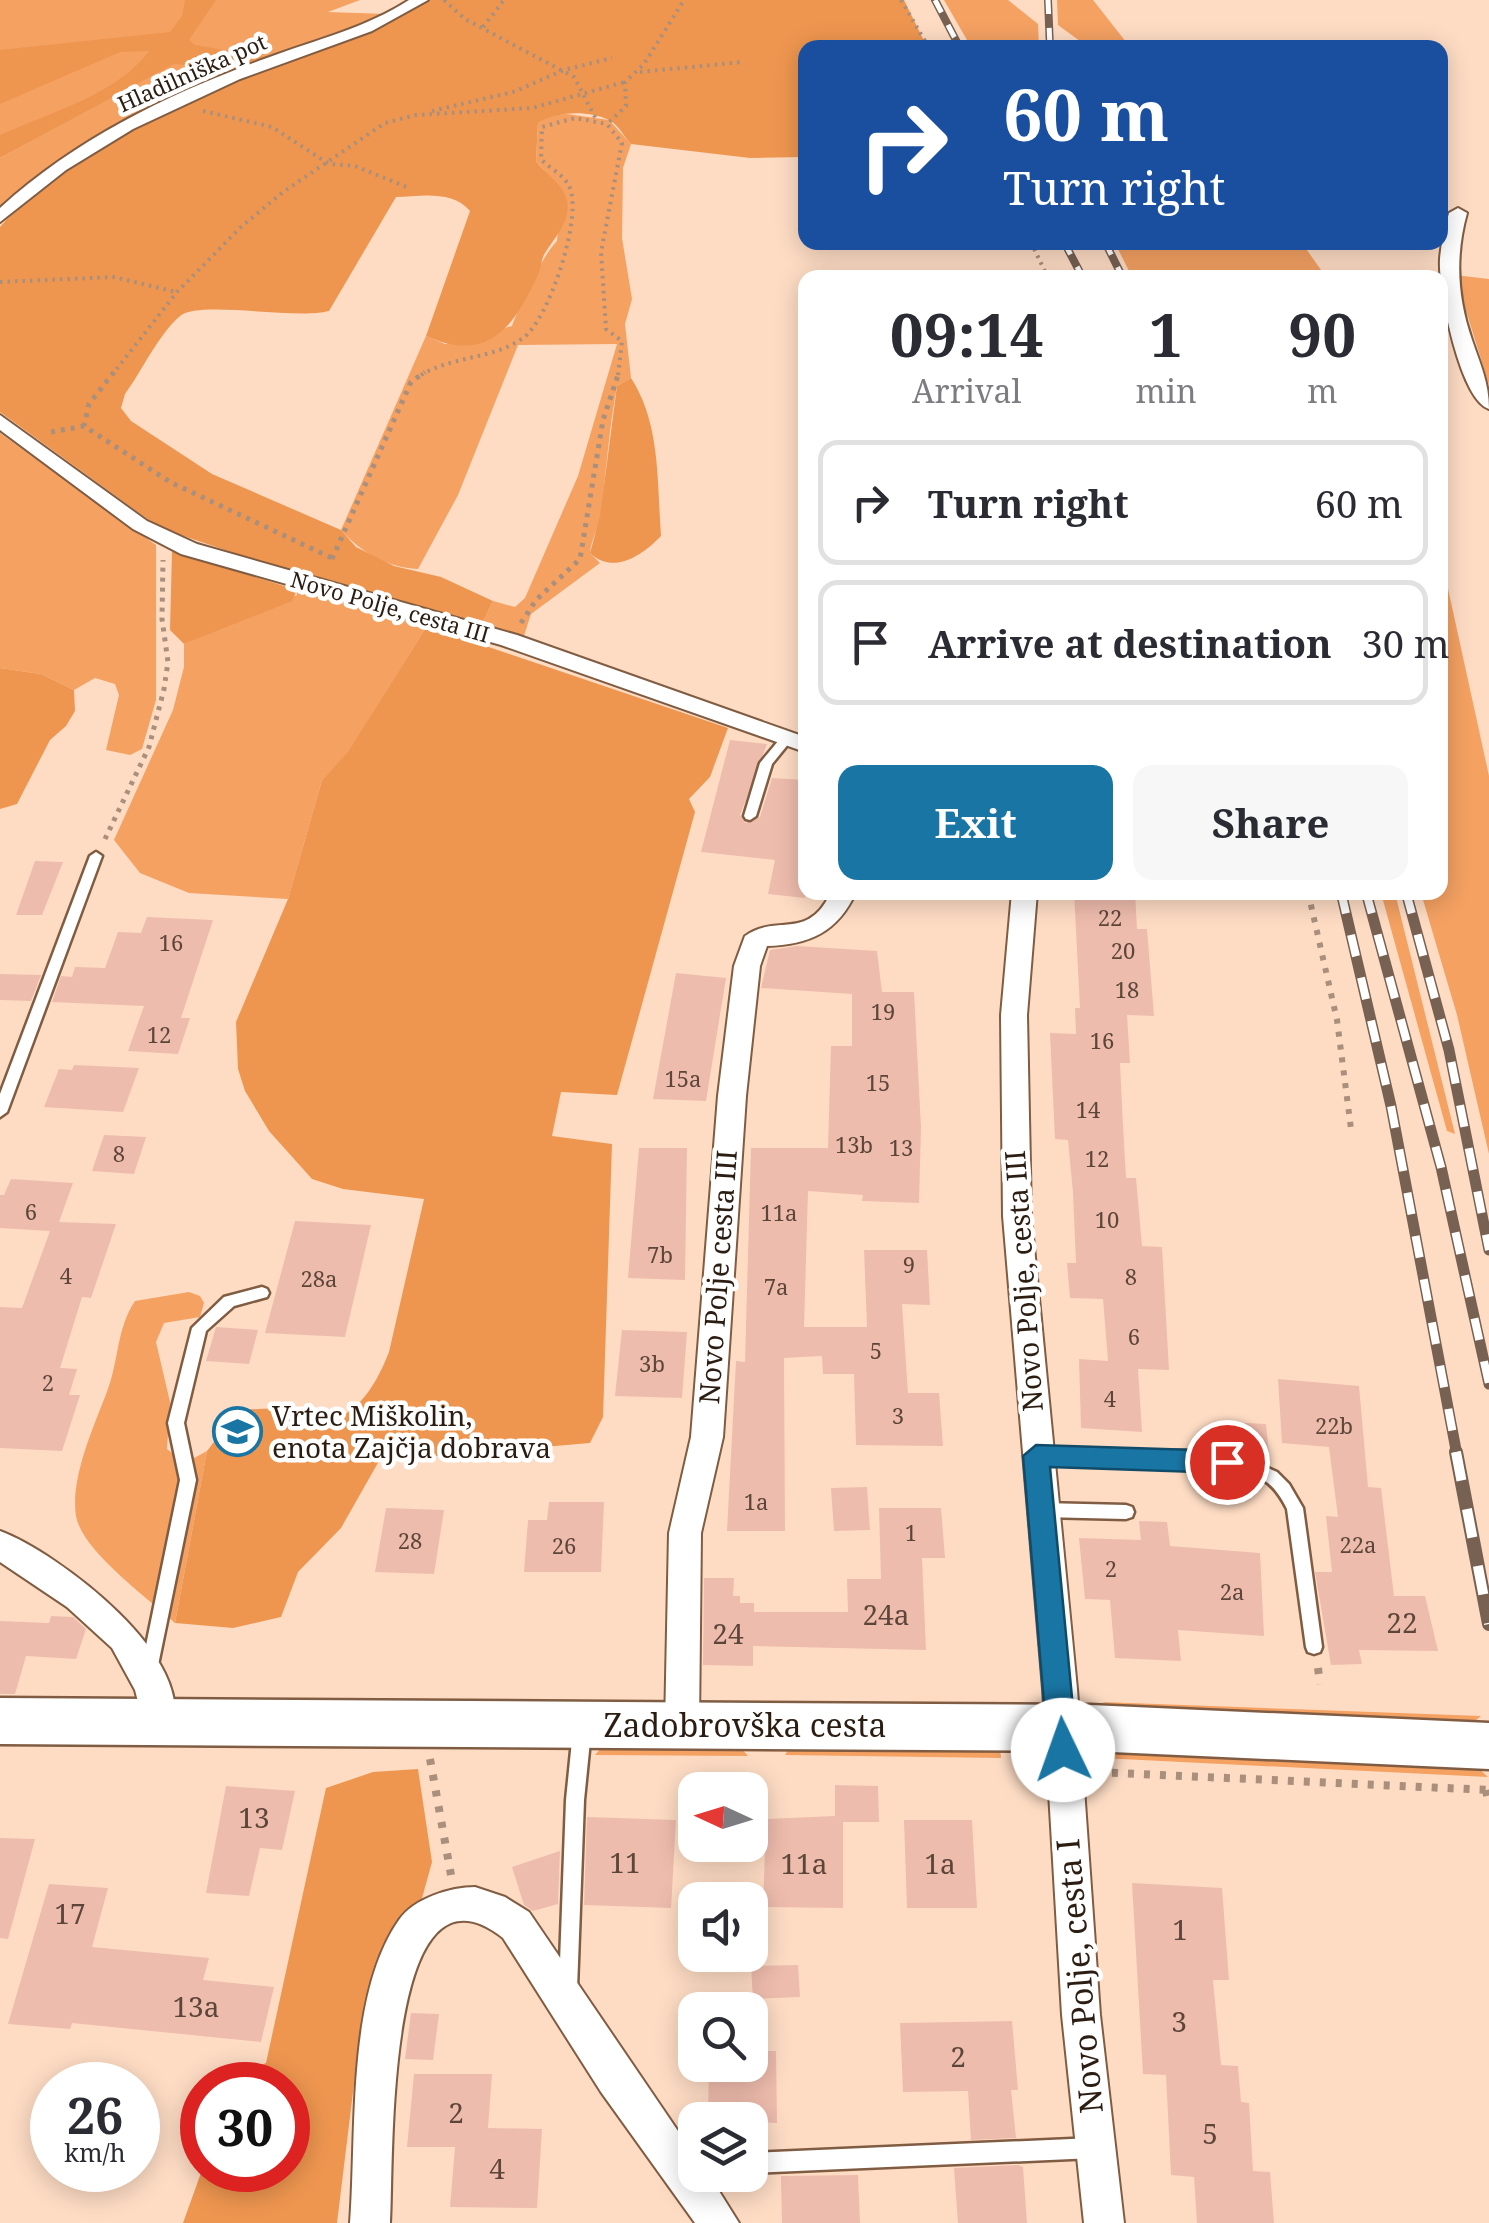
<!DOCTYPE html>
<html lang="en">
<head>
<meta charset="utf-8">
<style>
  :root { --surface:#fff; --page:#f7f7f7; --text:#2b2b33; --muted:#7c7c81; --line:#e1e1e2; --accent:#1975a3 }
  body { margin:0; font-family:"Noto Serif",serif; background:var(--page); color:var(--text); height:100vh; display:flex; flex-direction:column; font-size:38px; white-space:nowrap }
  * { box-sizing:border-box; margin:0 }
  p { font-size:32px; color:var(--muted) }
  .icon { flex:none; width:55px; height:55px; fill:none; stroke:currentColor; stroke-width:2; stroke-linecap:round; stroke-linejoin:round }
  .map { position:relative; flex:1; overflow:hidden }
  .sheet { position:absolute; left:798px; top:270px; width:650px; height:630px; display:flex; flex-direction:column; background:var(--surface); border-radius:20px; box-shadow:0 5px 25px #0003 }
  .sheet>* { flex:none }
  .banner { position:absolute; left:798px; top:40px; width:650px; height:210px; border-radius:20px; box-shadow:0 5px 25px #0003; background:#1a4fa0; color:#fff; overflow:hidden }
  .needle { width:65px; rotate:274deg }
  .buttons { position:absolute; left:678px; top:1772px; display:grid; gap:20px }
  .buttons a { display:grid; place-items:center; width:90px; height:90px; border-radius:20px; background:var(--surface); box-shadow:0 5px 25px #0003; font-size:50px }
  .speed { position:absolute; left:30px; top:2062px; display:flex; gap:20px; font-size:50px; font-weight:700; text-align:center }
  .speed>* { display:grid; place-content:center; width:130px; height:130px; border-radius:50%; background:var(--surface); box-shadow:0 5px 25px #0003; line-height:1 }
  .speed small { font-size:25px; font-weight:400 }
  .speed .limit { border:15px solid #d22; background:#fff; color:#111 }
  .pin { position:absolute; display:grid; place-items:center; width:85px; height:85px; color:#fff; margin:-42px; border:5px solid #fff; border-radius:50%; box-shadow:0 2px 10px #0007 }
  .me { position:absolute; width:110px; margin:-55px; rotate:357deg; stroke-linejoin:round; filter:drop-shadow(0 0 8px #0008) }
  .turn { display:flex; align-items:center; gap:35px; height:210px; padding:0 40px; font-size:45px }
  .turn .icon { width:130px; height:130px; stroke-width:2.5 }
  .turn b { display:block; font-size:70px; line-height:85px }
  .eta { display:flex; justify-content:space-evenly; align-items:center; height:170px; text-align:center }
  .eta b { font-size:60px; font-weight:700; line-height:70px }
  .primary-button { display:flex; gap:20px; margin-top:auto; padding:20px 40px }
  .primary-button a { flex:1; height:115px; border-radius:20px; background:var(--accent); color:#fff; font-size:40px; font-weight:700; line-height:115px; text-align:center }
  .primary-button a+a { background:var(--page); color:var(--text) }
  ul { padding:0; list-style:none }
  li { display:flex; align-items:center; gap:30px; height:125px; margin:0 20px 15px; padding:0 20px; border:5px solid var(--line); border-radius:20px }
  li div { flex:1 }
  li b { display:block; font-size:38px }
  li em { font-style:normal }
  .map>svg:first-child { display:block }
  .green { fill:#f4a162 }
  .forest { fill:#ee9650 }
  .building { fill:#eebcad }
  .lines { fill:none; stroke-linecap:round; stroke-linejoin:round }
  .service-casing { stroke:#805c42; stroke-width:5 }
  .minor-casing { stroke:#805c42; stroke-width:4 }
  .secondary-casing { stroke:#805c42; stroke-width:5 }
  .path-far3 { stroke:#a98f7c; stroke-width:4; stroke-dasharray:2.5 5; stroke-linecap:butt }
  .path-far2 { stroke:#a98f7c; stroke-width:5; stroke-dasharray:4 6; stroke-linecap:butt }
  .path-far1 { stroke:#a98f7c; stroke-width:6; stroke-dasharray:5 8; stroke-linecap:butt }
  .path { stroke:#a98f7c; stroke-width:8; stroke-dasharray:6 10; stroke-linecap:butt }
  .service { fill:#fff; fill-rule:evenodd }
  .minor { fill:#fff; fill-rule:evenodd }
  .secondary { fill:#fff; fill-rule:evenodd }
  .rail-far2-casing { stroke:#776152; stroke-width:8 }
  .rail-far1-casing { stroke:#776152; stroke-width:11 }
  .rail-casing { stroke:#776152; stroke-width:14 }
  .rail-far2 { stroke:#fff; stroke-width:5; stroke-dasharray:14; stroke-linecap:butt }
  .rail-far1 { stroke:#fff; stroke-width:8; stroke-dasharray:22; stroke-linecap:butt }
  .rail { stroke:#fff; stroke-width:10; stroke-dasharray:29; stroke-linecap:butt }
  .route { fill:#1975a3; stroke:#104c6a; stroke-width:2.5 }
  .labels { text-anchor:middle; stroke-width:9; stroke-linejoin:round; paint-order:stroke }
  .far-street-label { font-size:22px; fill:#2c1d12; stroke:#fff }
  .number-label { font-size:22px; fill:#5c4539 }
  .street-label { font-size:28px; fill:#2c1d12; stroke:#fff }
  .poi-label { font-size:28px; fill:#2c1d12; stroke:#fff; text-anchor:start }
  .near-number-label { font-size:28px; fill:#5c4539 }
  .near-street-label { font-size:32px; fill:#2c1d12; stroke:#fff }
</style>
</head>
<body>
<div class="map">
<svg width="1489" height="2223" viewBox="0 0 1489 2223">
  <rect width="100%" height="100%" fill="#fedcc4"/>
  <g class="green">
    <path d="M0 0H360L328 12 387 14 272 58 191 62 237 70C150 103 68 146 0 210V158L148 77 0 157Z"/>
    <path d="M944 0H1008L1038 24 1039 47H971Z"/>
    <path d="M1057 0H1093L1130 47H1088L1058 25Z"/>
    <path d="M567 114 609 120 631 144 623 168 622 238 632 299 625 324 631 378 617 386C609 429 606 472 601 514 599 528 591 539 590 553L600 563 531 614 523 639 481 626 493 601 515 607 525 598 578 476 617 344 518 345 458 495 418 569C386 567 362 553 341 530L426 336 445 344 512 326C520 304 542 256 557 241L561 189 536 161 538 123 550 115Z"/>
    <path d="M1115 243H1302L1326 277H1132Z"/>
    <path d="M1455 275 1489 279V385Z"/>
    <path d="M0 433 156 545V700L142 749 130 755 106 750 119 695 115 684 95 678 74 690 41 674 0 668Z"/>
    <path d="M1440 552 1489 776V1154L1457 1015 1421 893 1440 892Z"/>
    <path d="M297 590H313L427 626 348 753 322 780 288 899 189 893 140 873 114 840 173 710 184 667V644L297 595Z"/>
    <path d="M1381 893H1395L1455 1134 1447 1131Z"/>
    <path d="M189 1292 200 1296 204 1303 200 1317 164 1323 156 1342 170 1402 167 1449 185 1463 207 1451 175 1623C148 1598 82 1551 76 1516 70 1477 95 1424 108 1389 119 1358 117 1328 135 1301Z"/>
    <path d="M1102 1702 1481 1716 1468 1727 1119 1708Z"/>
    <path d="M604 1745 739 1746 748 1756 595 1755Z"/>
    <path d="M791 1745 1000 1747 1001 1758 785 1755Z"/>
    <path d="M1125 1748 1476 1766 1488 1777 1101 1758Z"/>
  </g>
  <g class="forest">
    <path d="M185 0H216L189 40 195 45 272 58 237 70 174 64 0 158V135C48 113 117 95 149 51L120 52 0 104V50L170 32 182 16Z"/>
    <path d="M426 0H904L927 47 805 48V157L750 158 631 144C624 137 619 125 609 120 589 110 556 111 538 123L536 161C544 172 562 184 566 197 573 219 555 237 545 253 541 259 541 269 538 275 514 327 488 364 426 336L470 211C453 190 421 196 396 197L329 311C295 320 200 300 180 316 158 335 142 371 125 394L121 408 131 421 212 474 341 530 356 547 394 566 441 577 493 601 481 626 263 563 160 528 0 412V227L7 219C69 165 137 119 214 88 283 61 365 44 426 0Z"/>
    <path d="M631 378C661 424 657 483 661 536 642 556 613 575 590 553L600 516 617 386Z"/>
    <path d="M172 551 297 590 292 601 184 644 170 630Z"/>
    <path d="M427 626 728 728 710 777 689 799 695 812 617 1095 561 1092 552 1136 612 1144 603 1417 590 1443 379 1461 341 1528 298 1572 281 1617 233 1628 175 1623 207 1451 238 1410 278 1408 310 1425C353 1423 374 1390 389 1352L424 1199 343 1189 312 1179 269 1131 245 1091 238 1069 236 1022 288 899 322 780 348 752Z"/>
    <path d="M0 668 41 674 74 690 75 711 66 726 50 740 17 804 0 809Z"/>
    <path d="M418 1769 432 1862 419 1909 387 1941 355 2076 337 2223H183L202 2170H288V2085H231L234 2075 266 2063 326 1788 373 1772Z"/>
  </g>
  <g class="building">
    <path d="M730 740 767 744 740 815 745 823 760 817 772 778 805 780V898L768 894 775 860 701 852Z"/>
    <path d="M35 861 63 862 42 915H16Z"/>
    <path d="M1074 892H1135L1137 929H1147L1154 1016 1127 1015 1130 1063H1120L1123 1126 1126 1178H1136L1142 1246 1162 1247 1169 1370 1138 1369 1142 1432 1081 1428 1079 1359 1108 1361 1103 1299 1070 1298 1067 1263H1076L1073 1193 1068 1140 1055 1139 1050 1033 1076 1034 1075 1008H1080Z"/>
    <path d="M147 917 213 920 181 1018H190L178 1054 128 1051 144 1006 52 1002 61 976 72 977 75 967 105 968 118 932 141 933Z"/>
    <path d="M797 946 877 951 882 992H914L921 1128 919 1203 862 1201 863 1195 808 1191 804 1327H867L864 1250H927L930 1305 902 1304 908 1393H939L943 1446 856 1445 854 1374H823L822 1356 784 1358 785 1531H727L736 1361 745 1362 751 1148H828L831 1046H852V994L761 988 770 950Z"/>
    <path d="M676 973 726 978 706 1101 653 1099Z"/>
    <path d="M0 974 41 975 31 1001 0 1000Z"/>
    <path d="M74 1065 139 1068 123 1112 44 1107 59 1069 72 1070Z"/>
    <path d="M104 1135 146 1137 134 1174 92 1171Z"/>
    <path d="M639 1148H687L685 1280 628 1278Z"/>
    <path d="M11 1179 73 1183 59 1222 116 1224 91 1298 82 1297 60 1368 77 1369 69 1395H80L62 1451 0 1448V1307L22 1308 50 1231 0 1228V1195H4Z"/>
    <path d="M295 1221 371 1225 345 1337 265 1333Z"/>
    <path d="M216 1327 258 1330 249 1364 206 1361Z"/>
    <path d="M622 1330 687 1332 682 1398 615 1396Z"/>
    <path d="M1278 1379 1359 1386 1368 1487 1381 1488 1394 1596H1425L1438 1651 1359 1650 1362 1664 1331 1665 1315 1572H1332L1326 1516 1338 1517 1329 1447 1282 1443Z"/>
    <path d="M1224 1422 1266 1424 1269 1454 1227 1452Z"/>
    <path d="M867 1487 870 1530 834 1531 831 1488Z"/>
    <path d="M549 1502H604L601 1572H524L528 1520H547Z"/>
    <path d="M386 1508 444 1510 434 1574 375 1572Z"/>
    <path d="M879 1508H941L945 1558H922L926 1650 753 1646V1666L703 1665 704 1578H734L733 1596H740V1603H754V1612H848L847 1579H881Z"/>
    <path d="M1139 1521 1167 1522 1170 1546 1260 1553 1264 1636 1178 1630 1181 1661 1115 1658 1110 1600 1085 1599 1079 1538 1141 1540Z"/>
    <path d="M51 1616 73 1617 86 1629 76 1659 26 1656 15 1694H0V1621L49 1623Z"/>
    <path d="M835 1785 878 1786 879 1822H843V1908L763 1907 766 1819 835 1816Z"/>
    <path d="M226 1786 295 1791 282 1850 260 1848 249 1896 206 1893Z"/>
    <path d="M587 1817 676 1820 671 1908 584 1905Z"/>
    <path d="M904 1820H972L977 1908H907Z"/>
    <path d="M0 1838 35 1839 8 1939 0 1938Z"/>
    <path d="M560 1851 558 1904 533 1911 524 1905 512 1867Z"/>
    <path d="M1132 1883 1222 1888 1229 1980H1213L1221 2065 1238 2066 1241 2102 1249 2103 1253 2171 1270 2172 1274 2223H1197L1194 2177 1171 2175 1166 2075 1143 2074Z"/>
    <path d="M49 1884 108 1888 92 1947 209 1958 203 1980 274 1987 261 2042 72 2023 70 2029 8 2024Z"/>
    <path d="M798 1965 800 1997 753 1999 751 1966Z"/>
    <path d="M411 2013 439 2014 433 2060 405 2059Z"/>
    <path d="M1012 2021 1018 2090H1011L1016 2138 971 2140 968 2091 903 2092 900 2023Z"/>
    <path d="M750 2051H776L777 2123 708 2120 709 2065H750Z"/>
    <path d="M414 2074H492L488 2128 542 2129 537 2208 450 2207 455 2147H407Z"/>
    <path d="M1018 2165 1023 2167 1027 2223H958L954 2168Z"/>
    <path d="M858 2175 860 2223H782L781 2176Z"/>
  </g>
  <g class="lines">
    <defs>
      <g id="service">
        <path d="M788 733 794 737 772 764 756 816 750 820 746 819 744 816 760 763 784 734Z"/>
        <path d="M96 852 102 856 7 1112 0 1117V1094L90 856Z"/>
        <path d="M262 1287 267 1289 269 1293 267 1297 234 1306 206 1331 184 1423 196 1480 157 1670 155 1675 149 1678 143 1675 141 1670 180 1480 168 1423 192 1328 224 1297Z"/>
        <path d="M1036 1449 1189 1451 1247 1459 1277 1472 1289 1484 1303 1508 1322 1647 1320 1652 1314 1654 1308 1652 1306 1647 1287 1509C1281 1497 1274 1486 1262 1479 1220 1454 1088 1462 1036 1463L1030 1461 1028 1456 1030 1451Z"/>
        <path d="M1042 1503 1126 1505 1132 1507 1134 1512 1132 1517 1126 1519 1042 1517 1036 1515 1034 1510 1036 1505Z"/>
        <path d="M582 1723 588 1725 591 1731 584 1800 577 1989 575 1996 568 1998 561 1996 559 1989 566 1800 573 1731 576 1725Z"/>
        <path d="M1094 2138 1101 2141 1104 2148 1101 2155 1094 2158 750 2173V2153Z"/>
      </g>
      <g id="minor">
        <path d="M409 0H428L372 31 240 79 133 129 66 170 0 222V208C77 138 170 93 267 58 315 40 366 28 409 0Z"/>
        <path d="M1458 208 1467 213C1455 256 1457 297 1472 340 1480 364 1489 382 1489 409 1460 400 1438 288 1440 259 1441 243 1445 228 1449 213Z"/>
        <path d="M0 415 147 521 197 544 517 635 805 737V752L501 645 181 554 133 529 0 430Z"/>
        <path d="M831 892H856C838 932 809 945 767 946L760 966 746 1096 723 1437 701 1533 699 1726 694 1737 682 1742 670 1737 665 1726 669 1533 691 1437 718 1096 734 966 745 936C777 913 808 942 831 892Z"/>
        <path d="M1012 892H1037L1027 1015 1031 1216 1077 1689 1100 2015 1124 2223H1084L1062 2015 1043 1689 1003 1216 1001 1015Z"/>
        <path d="M0 1531C57 1552 203 1661 170 1733L158 1738 146 1733 135 1690 112 1648 67 1607 0 1562Z"/>
        <path d="M475 1887 505 1897 529 1912 695 2156V2175H709L739 2223H695L601 2092 503 1938C382 1843 394 2171 390 2223H350C357 2134 346 1996 399 1920 414 1898 451 1887 475 1887Z"/>
      </g>
      <path id="secondary" d="M0 1698 1090 1705 1489 1723V1769L1090 1751 0 1744Z"/>
    </defs>
    <use href="#service" class="service-casing"/>
    <use href="#minor" class="minor-casing"/>
    <use href="#secondary" class="secondary-casing"/>
    <g class="path-far3">
      <path d="M444 0 465 19 574 77 596 119"/>
      <path d="M901 0 929 48"/>
      <path d="M483 27 504 0"/>
      <path d="M640 72 743 62"/>
      <path d="M203 111 272 127 329 164 355 166 409 188"/>
      <path d="M432 111 513 92 564 70 612 58"/>
      <path d="M1031 242 1048 278"/>
      <path d="M0 282 114 277 176 292"/>
      <path d="M112 375 177 292 241 227 283 192 385 123 416 115 532 108 625 82"/>
      <path d="M421 375C452 356 494 359 523 338 549 320 584 214 569 186 564 175 549 168 541 159L542 127 575 118 607 124"/>
      <path d="M618 375 622 341 606 329 601 252 622 143 607 124 626 106 625 82 644 64 684 0"/>
    </g>
    <g class="path-far2">
      <path d="M114 372 89 404 84 426 170 482 332 558"/>
      <path d="M51 432 84 426"/>
      <path d="M332 559 411 382 425 372"/>
      <path d="M521 623 536 600 580 559 603 420 619 372"/>
      <path d="M105 839 149 747 164 689 168 662 162 619 163 560"/>
    </g>
    <path class="path-far1" d="M1308 892 1337 1020 1351 1129"/>
    <g class="path">
      <path d="M1318 1668 1320 1684"/>
      <path d="M430 1759 451 1875"/>
      <path d="M1096 1772 1489 1790"/>
      <path d="M1486 1790 1489 1805"/>
    </g>
    <use href="#service" class="service"/>
    <use href="#minor" class="minor"/>
    <use href="#secondary" class="secondary"/>
    <defs>
      <g id="rail-far2">
        <path d="M935 0 960 48"/>
        <path d="M1048 0 1050 48"/>
        <path d="M1064 242 1083 278"/>
        <path d="M1105 242 1123 278"/>
      </g>
      <g id="rail-far1">
        <path d="M1341 892 1391 1106 1457 1455"/>
        <path d="M1366 892 1441 1167 1489 1384"/>
        <path d="M1406 892 1449 1050 1489 1250"/>
      </g>
      <path id="rail" d="M1456 1452 1489 1624"/>
    </defs>
    <use href="#rail-far2" class="rail-far2-casing"/>
    <use href="#rail-far1" class="rail-far1-casing"/>
    <use href="#rail" class="rail-casing"/>
    <use href="#rail-far2" class="rail-far2"/>
    <use href="#rail-far1" class="rail-far1"/>
    <use href="#rail" class="rail"/>
  </g>
  <path class="route" d="M1036 1445 1227 1451 1240 1462 1227 1473 1050 1467 1077 1750 1073 1760 1063 1764 1053 1760 1048 1750 1023 1456Z"/>
  <defs>
    <symbol id="school-ring" viewBox="-11 -11 22 22"><circle r="9.5" fill="#fff" stroke="#1975a3" stroke-width="1.5"/><path d="M0-5L7-2L0 1L-7-2ZM-4 1L0 2.5L4 1V4Q0 6-4 4Z" fill="#1975a3"/></symbol>
  </defs>
  <g fill-rule="evenodd">
    <use href="#school-ring" x="210" y="1404" width="55" height="55"/>
  </g>
  <g class="labels">
    <g class="far-street-label">
      <text transform="translate(192 73) rotate(-24)" y="8">Hladilniška pot</text>
      <text transform="translate(390 607) rotate(16)" y="8">Novo Polje, cesta III</text>
    </g>
    <g class="number-label">
      <text x="1110" y="926">22</text>
      <text x="171" y="951">16</text>
      <text x="1123" y="959">20</text>
      <text x="1127" y="998">18</text>
      <text x="883" y="1020">19</text>
      <text x="159" y="1043">12</text>
      <text x="1102" y="1049">16</text>
      <text x="683" y="1087">15a</text>
      <text x="878" y="1091">15</text>
      <text x="1088" y="1118">14</text>
      <text x="854" y="1153">13b</text>
      <text x="901" y="1156">13</text>
      <text x="119" y="1162">8</text>
      <text x="1097" y="1167">12</text>
      <text x="31" y="1220">6</text>
      <text x="779" y="1221">11a</text>
      <text x="1107" y="1228">10</text>
      <text x="660" y="1263">7b</text>
      <text x="909" y="1273">9</text>
      <text x="66" y="1284">4</text>
      <text x="1131" y="1285">8</text>
      <text x="319" y="1287">28a</text>
      <text x="776" y="1295">7a</text>
      <text x="1134" y="1345">6</text>
      <text x="876" y="1359">5</text>
      <text x="652" y="1372">3b</text>
      <text x="48" y="1391">2</text>
      <text x="1110" y="1407">4</text>
      <text x="898" y="1424">3</text>
      <text x="1334" y="1434">22b</text>
      <text x="756" y="1510">1a</text>
      <text x="911" y="1541">1</text>
      <text x="410" y="1549">28</text>
      <text x="1358" y="1553">22a</text>
      <text x="564" y="1554">26</text>
      <text x="1111" y="1577">2</text>
      <text x="1232" y="1600">2a</text>
    </g>
    <g class="street-label">
      <text transform="translate(718 1277) rotate(-86)" y="10">Novo Polje cesta III</text>
      <text transform="translate(1024 1281) rotate(-94)" y="10">Novo Polje, cesta III</text>
    </g>
    <g class="poi-label">
      <text x="272" y="1426">Vrtec Miškolin,<tspan x="272" dy="32">enota Zajčja dobrava</tspan></text>
    </g>
    <g class="near-number-label">
      <text x="886" y="1625">24a</text>
      <text x="1402" y="1633">22</text>
      <text x="728" y="1644">24</text>
      <text x="254" y="1828">13</text>
      <text x="625" y="1873">11</text>
      <text x="804" y="1874">11a</text>
      <text x="940" y="1874">1a</text>
      <text x="70" y="1924">17</text>
      <text x="1180" y="1940">1</text>
      <text x="196" y="2017">13a</text>
      <text x="1179" y="2032">3</text>
      <text x="958" y="2067">2</text>
      <text x="456" y="2123">2</text>
      <text x="1210" y="2144">5</text>
      <text x="497" y="2179">4</text>
    </g>
    <g class="near-street-label">
      <text x="745" y="1737">Zadobrovška cesta</text>
      <text transform="translate(1080 1976) rotate(-95)" y="11">Novo Polje, cesta I</text>
    </g>
  </g>
</svg>
<div class="buttons">
<a><svg class="needle" viewBox="-14 -14 28 28"><path d="M0-13l5 13h-10z" fill="#e53935"/><path d="M0 13l5-13h-10z" fill="#7c7c81"/></svg></a>
<a><svg class="icon" aria-label="sound" viewBox="0 0 24 24"><path d="M4 9h4l5-4v14l-5-4H4zM17 9q2 3 0 6"/></svg></a>
<a><svg class="icon" aria-label="search" viewBox="0 0 24 24"><circle cx="10" cy="10" r="6"/><path d="M15 15l6 6"/></svg></a>
<a><svg class="icon" aria-label="layers" viewBox="0 0 24 24"><path d="M12 4l9 5-9 5-9-5zM3 14l9 5 9-5"/></svg></a>
</div>
<div class="speed"><div>26<small>km/h</small></div><div class="limit">30</div></div>
<div class="pin" style="left:1227px;top:1462px;background:#d93025"><svg class="icon" aria-label="arrive" viewBox="0 0 24 24"><path d="M6 21V4h12l-3 4 3 4H6"/></svg></div>
<svg class="me" style="left:1063px;top:1750px" viewBox="-20 -20 40 40"><circle r="19" fill="#fff"/><path d="M0-13L10 11 0 6-10 11z" fill="#1975a3"/></svg>
<div class="banner">
<div class="turn"><svg class="icon" aria-label="right" viewBox="0 0 24 24"><path d="M7 20v-9h11M14 6l5 5-5 5"/></svg><div><b>60 m</b>Turn right</div></div>
</div>
<section class="sheet">
<div class="eta">
<div><b>09:14</b><p>Arrival</p></div>
<div><b>1</b><p>min</p></div>
<div><b>90</b><p>m</p></div>
</div>
<ul>
<li><svg class="icon" aria-label="right" viewBox="0 0 24 24"><path d="M7 20v-9h11M14 6l5 5-5 5"/></svg><div><b>Turn right</b></div><em>60 m</em></li>
<li><svg class="icon" aria-label="arrive" viewBox="0 0 24 24"><path d="M6 21V4h12l-3 4 3 4H6"/></svg><div><b>Arrive at destination</b></div><em>30 m</em></li>
</ul>
<div class="primary-button"><a>Exit</a><a>Share</a></div>
</section>
</div>
</body>
</html>
